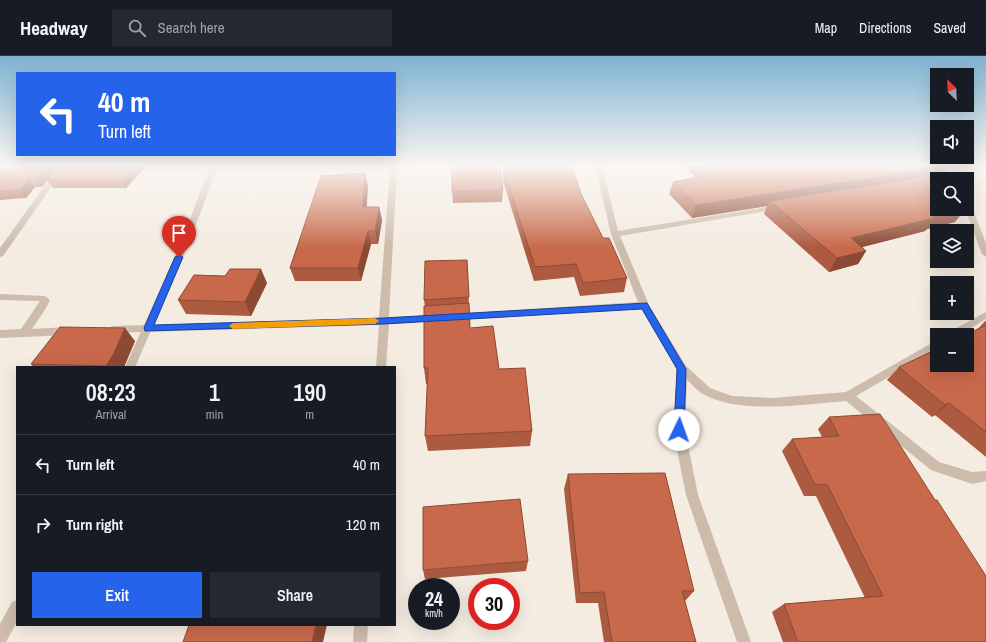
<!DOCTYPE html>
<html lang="en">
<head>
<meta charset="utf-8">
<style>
  :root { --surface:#171b24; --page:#242831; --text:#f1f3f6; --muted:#9ea1a6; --line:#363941; --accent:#2563eb }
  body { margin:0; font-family:"Archivo Narrow",sans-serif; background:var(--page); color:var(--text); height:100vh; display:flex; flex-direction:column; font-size:15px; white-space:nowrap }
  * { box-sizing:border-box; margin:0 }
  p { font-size:13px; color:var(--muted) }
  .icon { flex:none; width:22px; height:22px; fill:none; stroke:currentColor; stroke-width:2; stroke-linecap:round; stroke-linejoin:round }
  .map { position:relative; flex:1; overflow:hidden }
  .side { position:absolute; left:16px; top:310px; width:380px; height:260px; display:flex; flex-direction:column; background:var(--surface); border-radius:0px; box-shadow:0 4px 16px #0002 }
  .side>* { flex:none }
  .hud { position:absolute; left:16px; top:16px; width:380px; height:84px; border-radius:0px; box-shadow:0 4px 16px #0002; background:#2563eb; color:#fff; overflow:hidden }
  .needle { width:26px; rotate:336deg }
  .tools { position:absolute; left:930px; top:12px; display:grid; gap:8px }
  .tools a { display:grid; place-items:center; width:44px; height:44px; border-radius:0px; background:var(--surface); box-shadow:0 4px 16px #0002; font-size:20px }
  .speed { position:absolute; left:408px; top:522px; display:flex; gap:8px; font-size:20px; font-weight:700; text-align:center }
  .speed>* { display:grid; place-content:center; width:52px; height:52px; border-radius:50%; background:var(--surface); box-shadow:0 4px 16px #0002; line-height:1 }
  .speed small { font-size:10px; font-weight:400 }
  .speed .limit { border:6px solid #d22; background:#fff; color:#111 }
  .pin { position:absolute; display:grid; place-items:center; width:34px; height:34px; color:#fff; margin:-41px -17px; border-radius:50% 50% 50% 0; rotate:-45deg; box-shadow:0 0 4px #0007 }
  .pin .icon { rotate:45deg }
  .me { position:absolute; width:44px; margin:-22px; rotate:3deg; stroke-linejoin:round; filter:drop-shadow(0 0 3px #0008) }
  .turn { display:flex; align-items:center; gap:14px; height:84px; padding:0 16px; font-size:18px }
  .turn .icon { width:52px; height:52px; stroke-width:2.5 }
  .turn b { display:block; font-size:28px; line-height:34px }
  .eta { display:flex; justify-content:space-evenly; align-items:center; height:68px; text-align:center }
  .eta b { font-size:24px; font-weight:600; line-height:28px }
  .cta { display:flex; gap:8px; margin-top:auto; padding:8px 16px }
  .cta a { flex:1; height:46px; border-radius:0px; background:var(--accent); color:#fff; font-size:16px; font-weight:600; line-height:46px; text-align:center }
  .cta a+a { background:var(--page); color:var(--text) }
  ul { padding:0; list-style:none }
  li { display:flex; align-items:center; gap:12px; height:60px; padding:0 16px; border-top:1px solid var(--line) }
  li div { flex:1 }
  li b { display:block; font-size:15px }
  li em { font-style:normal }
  header { display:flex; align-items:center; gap:24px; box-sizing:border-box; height:56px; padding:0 20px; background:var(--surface); border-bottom:1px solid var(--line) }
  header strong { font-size:19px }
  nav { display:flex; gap:22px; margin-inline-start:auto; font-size:14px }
  .search { width:280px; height:36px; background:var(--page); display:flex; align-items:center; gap:10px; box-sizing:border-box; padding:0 14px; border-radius:0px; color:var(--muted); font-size:15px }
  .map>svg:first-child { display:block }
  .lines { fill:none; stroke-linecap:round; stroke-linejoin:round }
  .minor { fill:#cdbbac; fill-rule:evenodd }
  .tertiary { fill:#cdbbac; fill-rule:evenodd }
  .wall { fill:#ac5a40 }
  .shaded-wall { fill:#8c4a34 }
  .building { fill:#c8694b; stroke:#8c4a34 }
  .route { fill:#2563eb; stroke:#184099 }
  .slow { fill:#f59e0b }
</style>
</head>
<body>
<header>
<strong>Headway</strong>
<div class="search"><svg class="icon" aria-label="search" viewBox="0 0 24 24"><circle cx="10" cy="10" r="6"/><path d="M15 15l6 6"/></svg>Search here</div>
<nav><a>Map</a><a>Directions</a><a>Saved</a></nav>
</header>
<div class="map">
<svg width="986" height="586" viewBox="0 0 986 586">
  <rect width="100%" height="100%" fill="#f4ebe1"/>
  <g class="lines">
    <g class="minor">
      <path d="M59 110H66L3 200 0 201V192Z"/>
      <path d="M390 110H397L389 261 436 259 441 262 436 265 389 268 386 311H376L379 269 109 277 107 274 112 270 379 262Z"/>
      <path d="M595 110H602L618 175 779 149 783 151 779 153 620 180 649 249 686 310 710 332 732 340 772 342 846 336 937 284V293L856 340 939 406 972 416 986 415V425L972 428 931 414 846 345C805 348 740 359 703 338 697 335 692 328 687 324L685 374 698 439 751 586H737L686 439 673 374 677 313 641 252 456 264 451 261 456 258 638 246 611 178Z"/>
      <path d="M947 110H954L961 123H953Z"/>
      <path d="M967 147 971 149 986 187V201L982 198 965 153H967Z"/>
      <path d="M0 238 45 240 50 244 46 252 32 273 68 271 73 275 68 279 0 282V274L21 273 40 245 0 244Z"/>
      <path d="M986 256V263L960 279H947L949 276Z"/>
      <path d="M354 569H368L367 586H353Z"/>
    </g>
    <g class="tertiary">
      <path d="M210 110H218L189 187 135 311H125L181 187Z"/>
      <path d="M17 544V566L6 586H0V568L12 546Z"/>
    </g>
  </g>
  <g class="wall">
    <path d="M8 110H146L126 132H53L47 124 42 131H35L26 142 0 144V112L6 111Z"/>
    <path d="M684 110H950L944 118 930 121 937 153H965L955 166 927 173 925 175 862 191 866 195 858 208 829 216 764 158 767 150 692 162 669 138 673 126 696 121Z"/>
    <path d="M503 112 581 138 603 182 627 222 624 236 580 240 574 221 534 225 503 125Z"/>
    <path d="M365 117 368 130 366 151H379L382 164 378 188H371L361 225H295L290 212Z"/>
    <path d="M503 134 502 146 453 147 452 135Z"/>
    <path d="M467 204 470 272 499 313 532 375 530 390 428 395 425 380 427 328H426L424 312 425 250 424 244Z"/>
    <path d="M267 227 251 260 186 258 178 244Z"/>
    <path d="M985 265H986V401L935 359 932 361 887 324 899 311 978 273Z"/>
    <path d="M135 285 124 311H33L31 308Z"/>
    <path d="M829 361 986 586H783L772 556 784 548 865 542 816 440H804L782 395 792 383 822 381 818 373Z"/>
    <path d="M568 418 694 535 685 545 696 586H604L598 547H576L564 433Z"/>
    <path d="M528 505 526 515 425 523 423 514Z"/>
  </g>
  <g class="shaded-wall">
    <path d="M47 110H58L42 131 36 123Z"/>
    <path d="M135 110H146L126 132 121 124Z"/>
    <path d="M935 110H950L944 118 911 124 770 145 767 150 692 162 696 149Z"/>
    <path d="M365 117 368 130 366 164 363 151Z"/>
    <path d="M29 123 35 131 26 142 20 134Z"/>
    <path d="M379 151 382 164 378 188 375 175Z"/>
    <path d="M964 153H965L955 166 927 173 925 175 843 196 851 182Z"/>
    <path d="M368 175 371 188 361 225 358 212Z"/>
    <path d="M866 195 858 208 829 216 837 202Z"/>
    <path d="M261 213 267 227 251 260 245 246Z"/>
    <path d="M125 272 135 285 124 311H107L106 310Z"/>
    <path d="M949 347 935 359 932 361 945 349Z"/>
    <path d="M316 569H327L323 586H312Z"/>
  </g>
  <g class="building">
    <path d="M8 110H47L36 123H29L20 134 0 135V112L6 111Z"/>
    <path d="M57 110H135L121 124H47Z"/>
    <path d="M452 110H500L503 134 452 135Z"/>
    <path d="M551 110H572L581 138 603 182H609L627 222 583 227 576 208 535 211 503 112Z"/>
    <path d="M700 110H935L915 113 918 115 696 149 673 126 710 119Z"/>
    <path d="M365 117 363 151H379L375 175H368L358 212H290L321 120Z"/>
    <path d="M928 120 937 125V153H964L933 160 935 162 851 182 866 195 837 202 770 145Z"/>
    <path d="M467 204 469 241 424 244 425 205Z"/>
    <path d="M230 213H261L245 246 178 244 194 219 225 220Z"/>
    <path d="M469 247 470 272 493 270 499 313 525 312 532 375 425 380 428 312H424V250Z"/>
    <path d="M986 269V376L949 347 945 349 899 311 937 293V309H967V279H965Z"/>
    <path d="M60 271 125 272 113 299 106 310 31 308Z"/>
    <path d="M880 358 935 444H937L986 520V586H798L784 548 883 540 827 428 815 429 792 383 839 380 829 361Z"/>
    <path d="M665 417 694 535H682L696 586H612L604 536 580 537 568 418Z"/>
    <path d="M520 443 528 505 423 514V451Z"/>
    <path d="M189 569H316L312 586H183Z"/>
  </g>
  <linearGradient id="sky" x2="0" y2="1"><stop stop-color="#7eb2d2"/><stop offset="0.57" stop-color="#faf6f2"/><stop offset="1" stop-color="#faf6f2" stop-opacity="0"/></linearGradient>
  <rect width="986" height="192" fill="url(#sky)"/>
  <path class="route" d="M179 199 183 201 154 269 384 262 647 247 686 313 684 374 683 377 679 378 675 377 674 374 677 313 642 253 384 268 145 275 144 272 175 201Z"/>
  <path class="slow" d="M375 262 379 265 375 268 233 273 229 270 233 267Z"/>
</svg>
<div class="tools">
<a><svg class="needle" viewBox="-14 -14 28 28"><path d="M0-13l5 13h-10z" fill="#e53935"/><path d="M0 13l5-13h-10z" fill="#9ea1a6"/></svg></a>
<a><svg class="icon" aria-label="sound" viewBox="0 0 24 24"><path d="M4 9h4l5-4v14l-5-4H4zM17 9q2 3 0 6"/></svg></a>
<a><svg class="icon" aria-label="search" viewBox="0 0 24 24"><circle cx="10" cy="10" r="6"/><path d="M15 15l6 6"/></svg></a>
<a><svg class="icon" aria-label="layers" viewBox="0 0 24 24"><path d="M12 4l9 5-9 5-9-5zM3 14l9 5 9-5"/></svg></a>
<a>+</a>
<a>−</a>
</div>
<div class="speed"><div>24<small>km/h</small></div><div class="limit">30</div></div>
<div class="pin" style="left:179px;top:201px;background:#d93025"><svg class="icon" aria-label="arrive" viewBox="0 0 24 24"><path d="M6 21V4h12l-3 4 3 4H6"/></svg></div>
<svg class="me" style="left:679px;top:374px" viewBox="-20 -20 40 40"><circle r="19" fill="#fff"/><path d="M0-13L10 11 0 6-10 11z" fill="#2563eb"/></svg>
<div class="hud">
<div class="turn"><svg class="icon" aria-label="left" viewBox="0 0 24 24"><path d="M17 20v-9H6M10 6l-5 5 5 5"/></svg><div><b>40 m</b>Turn left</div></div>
</div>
<section class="side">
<div class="eta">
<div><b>08:23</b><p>Arrival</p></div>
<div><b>1</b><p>min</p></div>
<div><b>190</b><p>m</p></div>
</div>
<ul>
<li><svg class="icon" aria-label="left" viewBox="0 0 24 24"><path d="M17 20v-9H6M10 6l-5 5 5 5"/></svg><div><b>Turn left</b></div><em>40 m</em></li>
<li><svg class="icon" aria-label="right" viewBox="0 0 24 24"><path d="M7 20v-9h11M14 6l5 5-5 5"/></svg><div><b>Turn right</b></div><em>120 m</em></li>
</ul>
<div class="cta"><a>Exit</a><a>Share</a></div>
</section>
</div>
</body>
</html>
